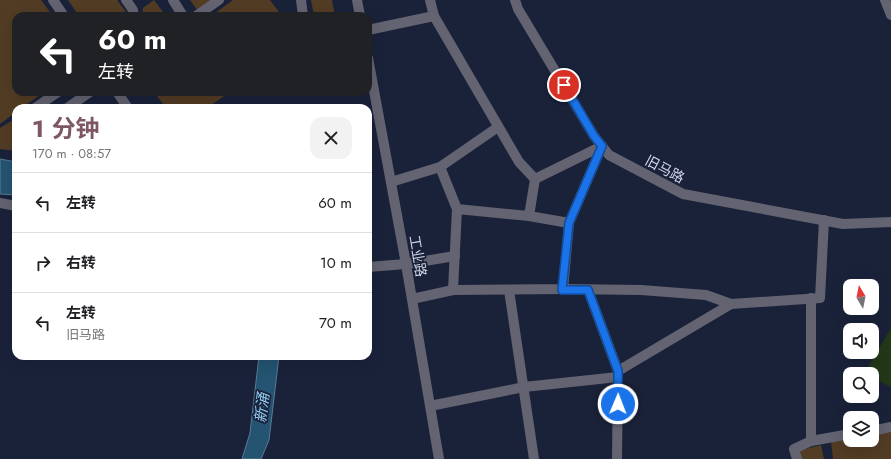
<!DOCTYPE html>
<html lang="zh">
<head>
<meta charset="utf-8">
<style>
  :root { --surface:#fff; --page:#f2f2f2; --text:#202124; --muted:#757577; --line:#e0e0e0; --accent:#7e5765 }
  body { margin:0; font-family:Jost,"Noto Sans SC",sans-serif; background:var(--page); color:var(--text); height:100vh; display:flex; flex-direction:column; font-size:15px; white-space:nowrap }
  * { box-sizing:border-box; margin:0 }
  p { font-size:13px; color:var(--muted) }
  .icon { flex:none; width:22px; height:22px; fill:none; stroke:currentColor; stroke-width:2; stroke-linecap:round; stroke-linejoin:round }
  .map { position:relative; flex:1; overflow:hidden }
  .panel { position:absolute; left:12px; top:104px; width:360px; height:256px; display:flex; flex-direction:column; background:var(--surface); border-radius:12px; box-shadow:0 4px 16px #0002 }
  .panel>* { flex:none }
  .guide { position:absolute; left:12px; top:12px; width:360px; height:84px; border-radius:12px; box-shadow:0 4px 16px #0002; background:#202124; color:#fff; overflow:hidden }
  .needle { width:26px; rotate:350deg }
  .buttons { position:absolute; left:843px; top:279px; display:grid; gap:8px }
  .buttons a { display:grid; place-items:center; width:36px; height:36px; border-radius:8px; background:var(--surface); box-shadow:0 4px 16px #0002; font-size:20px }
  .pin { position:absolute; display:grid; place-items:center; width:34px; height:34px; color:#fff; margin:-17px; border:2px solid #fff; border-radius:50%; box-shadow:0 1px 4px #0007 }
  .me { position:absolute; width:44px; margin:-22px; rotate:1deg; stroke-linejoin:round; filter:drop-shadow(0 0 3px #0008) }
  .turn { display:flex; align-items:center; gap:14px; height:84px; padding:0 20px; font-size:18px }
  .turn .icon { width:52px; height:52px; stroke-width:2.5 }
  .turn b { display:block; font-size:28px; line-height:34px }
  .round { display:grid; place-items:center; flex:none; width:42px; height:42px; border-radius:12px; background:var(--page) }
  .headline { display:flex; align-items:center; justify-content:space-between; height:68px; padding:0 20px }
  h1 { font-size:24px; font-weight:700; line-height:30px; color:var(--accent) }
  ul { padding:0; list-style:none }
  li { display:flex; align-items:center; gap:12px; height:60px; padding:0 20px; border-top:1px solid var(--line) }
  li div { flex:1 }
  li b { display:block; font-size:15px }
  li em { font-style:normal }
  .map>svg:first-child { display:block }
  .green { fill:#233819 }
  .water { fill:#245471; stroke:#587b95 }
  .building { fill:#523c24 }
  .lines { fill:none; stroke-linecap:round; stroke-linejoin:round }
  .minor { stroke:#636371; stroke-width:10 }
  .route-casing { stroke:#114b97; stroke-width:10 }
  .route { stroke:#1a73e8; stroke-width:7 }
  .labels { text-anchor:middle; stroke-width:3.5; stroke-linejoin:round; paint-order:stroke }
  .street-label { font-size:14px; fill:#d1d7e8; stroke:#1a223a }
  .water-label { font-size:15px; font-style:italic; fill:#94cef5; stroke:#1a223a }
</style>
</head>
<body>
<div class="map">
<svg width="891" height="459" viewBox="0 0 891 459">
  <rect width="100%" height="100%" fill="#1a223a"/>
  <path class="green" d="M891 328V387L872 378V374H864Z"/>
  <g class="water">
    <path d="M0 159 16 162V195L0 194Z"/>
    <path d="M259 356H279L269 440 261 459H242L250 433Z"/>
  </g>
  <g class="building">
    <path d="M0 0H41L53 16H16V92H44L22 108H16V112L0 124Z"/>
    <path d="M68 0H117L129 16H79Z"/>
    <path d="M154 0 166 16H142L143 8Z"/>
    <path d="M190 0H213L198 11Z"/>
    <path d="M233 0H270L282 16H211Z"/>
    <path d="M311 0H332L335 16H314Z"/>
    <path d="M154 92H230L207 108H166Z"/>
    <path d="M16 118V151L0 149V128Z"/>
    <path d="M891 432V459H833L831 442 850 439V440H872V435Z"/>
    <path d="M821 445 824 459H800L798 451Z"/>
  </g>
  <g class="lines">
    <g class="minor">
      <path d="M53 0 64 16"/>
      <path d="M126 0 133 10 134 16"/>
      <path d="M173 0 183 16"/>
      <path d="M301 0 303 16"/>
      <path d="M357 0 360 16"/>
      <path d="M430 0 434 16 519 162 535 179 602 146"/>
      <path d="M515 0 518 9 594 136 609 155 683 194 843 224 891 222"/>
      <path d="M885 0 891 15"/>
      <path d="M196 16 219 0"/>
      <path d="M368 30 434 16"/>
      <path d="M368 58 406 264 439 459"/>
      <path d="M117 92 128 108"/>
      <path d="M35 108 58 92"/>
      <path d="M67 108 90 92"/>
      <path d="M440 167 457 209 529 216 535 179"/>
      <path d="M391 182 440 167 498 127"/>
      <path d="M0 203 16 206"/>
      <path d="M529 216 569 223 602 146"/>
      <path d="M368 267 406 264 455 256"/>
      <path d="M563 289 641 290 706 295 731 304 820 298 824 220"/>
      <path d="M453 290 563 289 569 223"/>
      <path d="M509 290 534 459"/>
      <path d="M588 290 618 371 617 459"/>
      <path d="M412 299 453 290 457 209"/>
      <path d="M618 371 731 304"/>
      <path d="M430 406 524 387 618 377"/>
      <path d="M872 431 891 427"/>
      <path d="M811 441V298"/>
      <path d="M797 459 794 449 811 441 850 434"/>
    </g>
  </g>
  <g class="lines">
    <defs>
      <path id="route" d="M564 85 594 136 602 146 569 223 562 290H588L618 371V404"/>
    </defs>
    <use href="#route" class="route-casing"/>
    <use href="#route" class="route"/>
  </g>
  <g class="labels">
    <g class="street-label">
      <text transform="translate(665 169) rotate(28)" y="5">旧马路</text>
      <text transform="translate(418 256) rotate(80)" y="5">工业路</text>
    </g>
    <g class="water-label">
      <text transform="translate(262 408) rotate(-83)" y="5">新涌</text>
    </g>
  </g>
</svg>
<div class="buttons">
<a><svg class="needle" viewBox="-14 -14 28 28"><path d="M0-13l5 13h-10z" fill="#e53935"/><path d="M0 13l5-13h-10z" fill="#757577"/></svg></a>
<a><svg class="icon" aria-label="sound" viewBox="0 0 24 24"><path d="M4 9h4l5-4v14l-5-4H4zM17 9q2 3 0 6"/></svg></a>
<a><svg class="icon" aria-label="search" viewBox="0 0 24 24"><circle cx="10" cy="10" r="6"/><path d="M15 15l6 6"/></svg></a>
<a><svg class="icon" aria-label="layers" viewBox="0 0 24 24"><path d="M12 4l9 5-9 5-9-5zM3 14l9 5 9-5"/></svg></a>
</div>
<div class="pin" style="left:564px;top:85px;background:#d93025"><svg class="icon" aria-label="arrive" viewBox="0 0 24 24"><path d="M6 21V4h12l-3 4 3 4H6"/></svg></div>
<svg class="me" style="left:618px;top:404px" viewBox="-20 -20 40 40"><circle r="17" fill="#1a73e8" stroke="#fff" stroke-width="3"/><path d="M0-11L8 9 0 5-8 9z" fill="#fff"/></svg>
<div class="guide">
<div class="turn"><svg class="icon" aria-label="left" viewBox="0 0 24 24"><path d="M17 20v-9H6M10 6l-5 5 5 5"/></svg><div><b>60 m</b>左转</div></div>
</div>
<section class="panel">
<div class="headline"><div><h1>1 分钟</h1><p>170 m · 08:57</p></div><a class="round"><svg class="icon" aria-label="close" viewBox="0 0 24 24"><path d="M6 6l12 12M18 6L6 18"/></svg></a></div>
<ul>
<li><svg class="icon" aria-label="left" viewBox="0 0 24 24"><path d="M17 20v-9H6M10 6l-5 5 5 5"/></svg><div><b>左转</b></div><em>60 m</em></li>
<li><svg class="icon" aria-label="right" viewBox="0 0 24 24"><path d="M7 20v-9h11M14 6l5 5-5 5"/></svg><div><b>右转</b></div><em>10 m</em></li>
<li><svg class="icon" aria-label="left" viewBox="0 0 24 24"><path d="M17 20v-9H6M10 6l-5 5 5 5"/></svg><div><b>左转</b><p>旧马路</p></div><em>70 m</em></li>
</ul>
</section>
</div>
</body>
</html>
